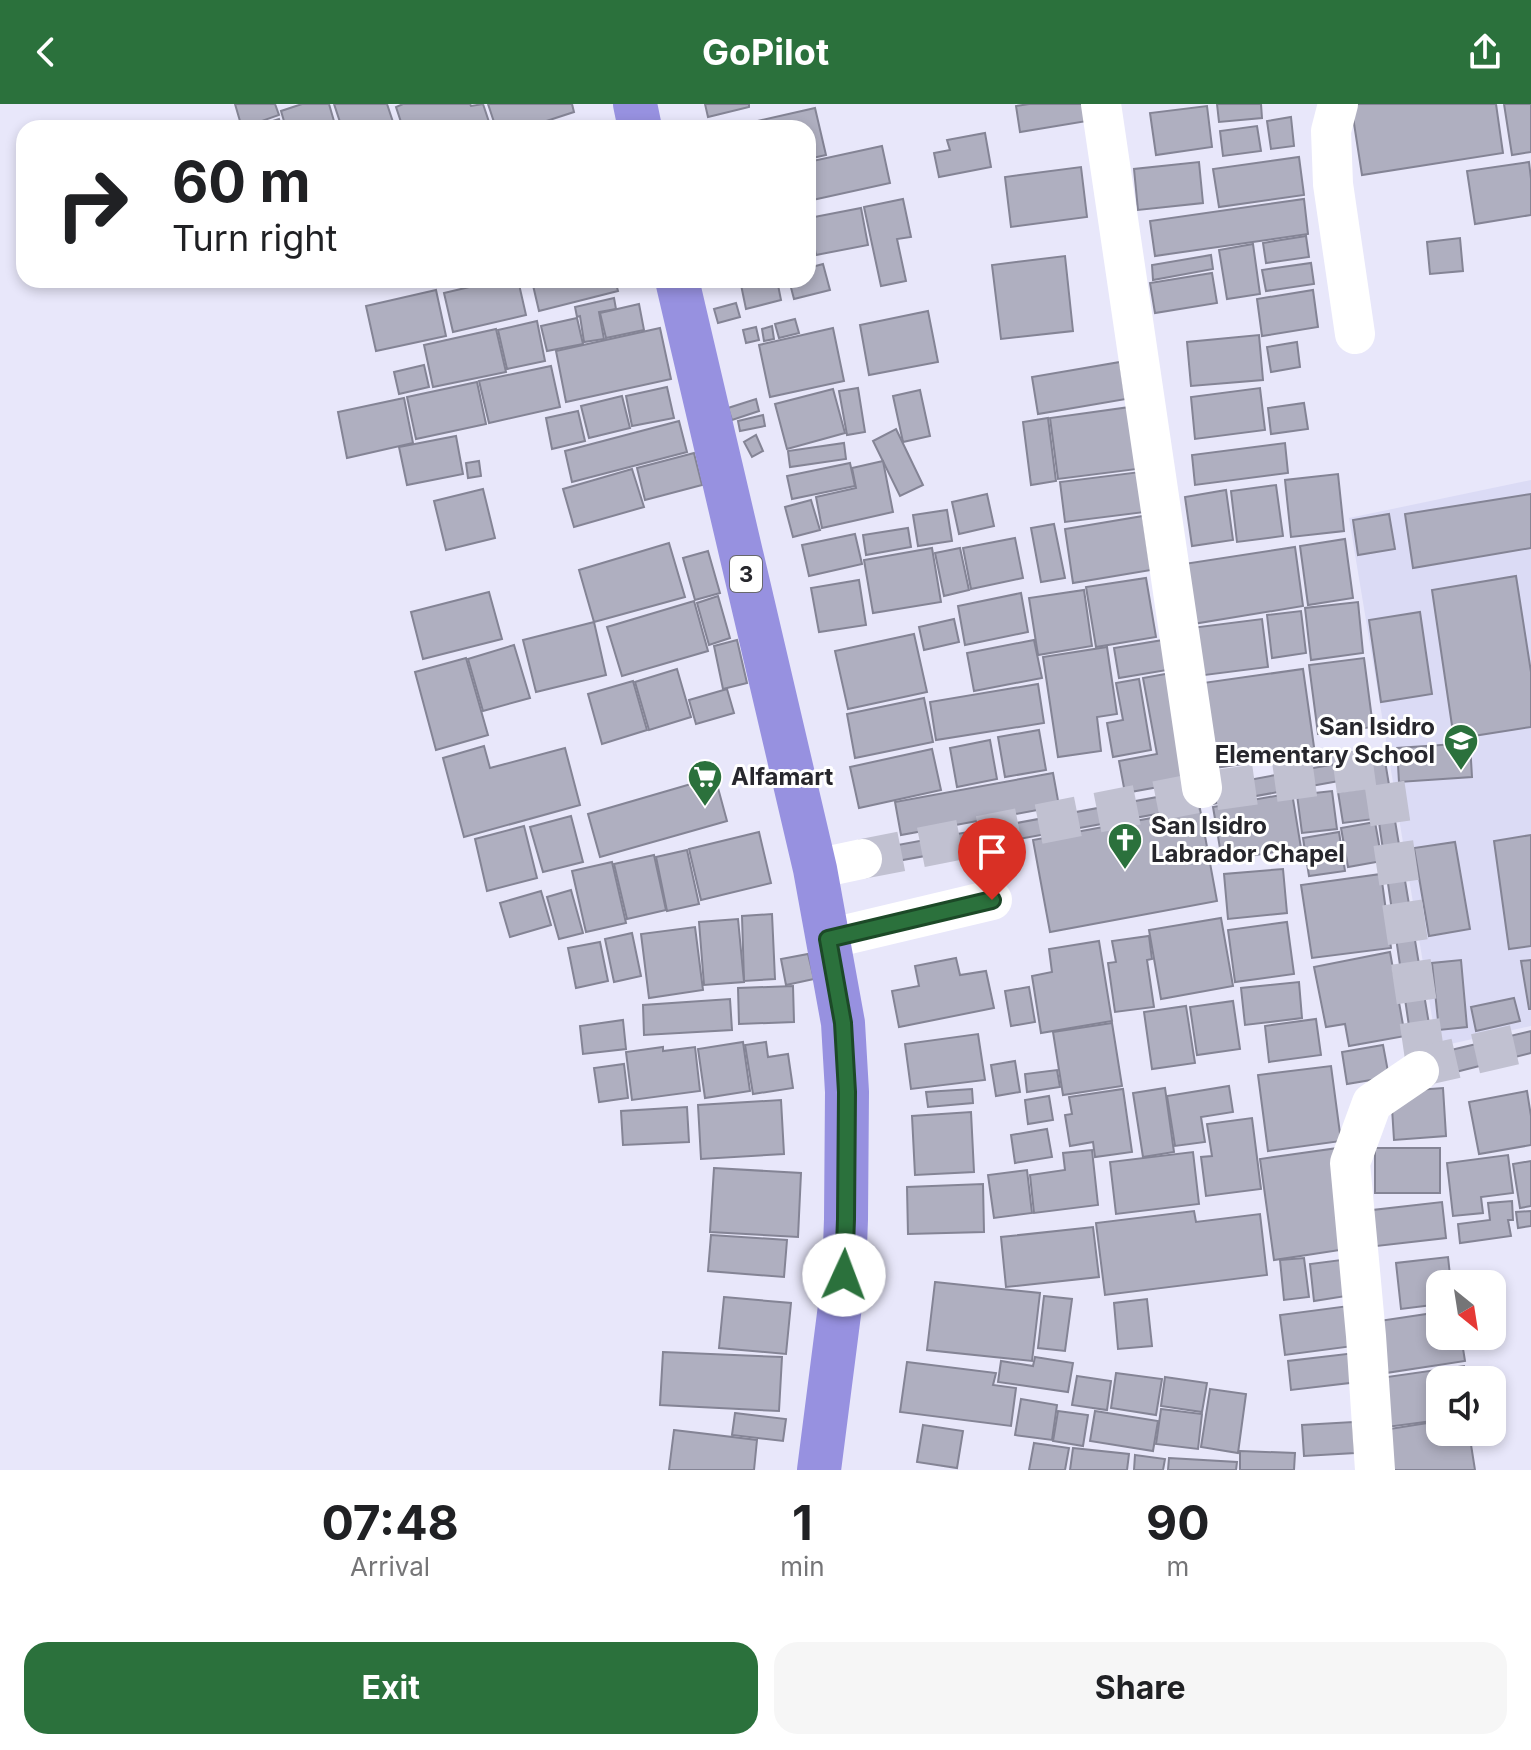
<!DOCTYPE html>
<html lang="en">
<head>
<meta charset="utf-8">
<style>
  :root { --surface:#fff; --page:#f6f6f6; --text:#202124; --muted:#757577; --accent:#2b713c }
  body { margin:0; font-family:Inter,sans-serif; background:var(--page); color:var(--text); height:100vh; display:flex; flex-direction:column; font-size:30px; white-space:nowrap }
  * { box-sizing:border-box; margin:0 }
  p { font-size:26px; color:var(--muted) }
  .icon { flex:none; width:44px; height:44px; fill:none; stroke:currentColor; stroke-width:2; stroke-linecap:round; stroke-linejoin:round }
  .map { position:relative; height:1366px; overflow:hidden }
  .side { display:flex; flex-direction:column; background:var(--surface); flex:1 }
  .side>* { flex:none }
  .banner { position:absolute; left:16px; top:16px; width:800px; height:168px; border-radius:24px; box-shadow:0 4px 12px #0003; background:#fff; color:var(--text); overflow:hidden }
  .needle { width:52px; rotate:150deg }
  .fabs { position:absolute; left:1426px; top:1166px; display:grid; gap:16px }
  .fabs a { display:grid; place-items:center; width:80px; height:80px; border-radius:16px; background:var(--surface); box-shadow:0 4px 12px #0003; font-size:40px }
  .pin { position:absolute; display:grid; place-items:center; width:68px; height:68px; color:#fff; margin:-82px -34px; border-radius:50% 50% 50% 0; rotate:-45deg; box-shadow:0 0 8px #0007 }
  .pin .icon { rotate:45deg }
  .me { position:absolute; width:88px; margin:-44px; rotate:2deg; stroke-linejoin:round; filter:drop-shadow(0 0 6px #0008) }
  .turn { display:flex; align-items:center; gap:28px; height:168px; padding:0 24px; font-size:36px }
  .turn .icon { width:104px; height:104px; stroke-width:2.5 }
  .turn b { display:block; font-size:56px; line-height:68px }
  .eta { display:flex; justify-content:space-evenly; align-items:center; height:136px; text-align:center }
  .eta b { font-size:48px; font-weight:700; line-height:56px }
  .button { display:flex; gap:16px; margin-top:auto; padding:16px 24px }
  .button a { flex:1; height:92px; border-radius:24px; background:var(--accent); color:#fff; font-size:32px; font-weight:700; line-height:92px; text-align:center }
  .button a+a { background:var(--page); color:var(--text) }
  header { display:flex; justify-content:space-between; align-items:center; height:104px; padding:0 24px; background:var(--accent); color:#fff; font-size:36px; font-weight:700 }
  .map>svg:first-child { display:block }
  .built { fill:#dbdbf5 }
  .building { fill:#afafc0; stroke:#848495; stroke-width:2 }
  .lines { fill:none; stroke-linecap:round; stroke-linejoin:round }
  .minor-tunnel { stroke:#c1c1d1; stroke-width:40; stroke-dasharray:40 20; stroke-linecap:butt }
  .minor { stroke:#fff; stroke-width:40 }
  .highway { stroke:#9791e0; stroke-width:44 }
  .route-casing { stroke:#1c4927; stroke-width:20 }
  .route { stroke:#2b713c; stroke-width:14 }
  .labels { text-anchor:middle; stroke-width:6; stroke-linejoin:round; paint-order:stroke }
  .shield { fill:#fff; stroke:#68686c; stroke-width:2 }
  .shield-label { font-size:22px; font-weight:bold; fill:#27272d }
  .poi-label { font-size:24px; font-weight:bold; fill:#27272d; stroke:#fff; text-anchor:start }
</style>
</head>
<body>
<header><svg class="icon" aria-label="back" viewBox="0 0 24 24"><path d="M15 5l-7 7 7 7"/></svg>GoPilot<svg class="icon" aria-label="share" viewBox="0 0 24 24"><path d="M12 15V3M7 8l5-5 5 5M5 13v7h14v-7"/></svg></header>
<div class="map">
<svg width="1531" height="1366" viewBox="0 0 1531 1366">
  <rect width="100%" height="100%" fill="#e8e7fa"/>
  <path class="built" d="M1531 376V922L1437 943 1349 414Z"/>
  <g class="building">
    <path d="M235 0H275L279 11 242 24Z"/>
    <path d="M302 0H329L336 24H286L281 7Z"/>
    <path d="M334 0H387L395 24H342Z"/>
    <path d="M403 0H470L471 2 483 0 491 24H403L396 3Z"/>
    <path d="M488 0H572L574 8 525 24H496Z"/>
    <path d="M705 0H749V3L708 13Z"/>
    <path d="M1029 0H1085L1087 17 1020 28 1016 2Z"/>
    <path d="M1217 0H1261L1262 14 1219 18Z"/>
    <path d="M1351 0H1496L1503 49 1362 71Z"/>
    <path d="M1504 0H1531V48L1512 51Z"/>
    <path d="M1207 2 1212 43 1156 51 1150 9Z"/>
    <path d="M815 4 826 51 808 55V24H741L740 21Z"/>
    <path d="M1291 13 1294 42 1271 45 1267 17Z"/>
    <path d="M279 15 282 24H250Z"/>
    <path d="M1257 22 1261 47 1223 52 1220 27Z"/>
    <path d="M985 29 991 63 939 73 934 49 950 46 947 36Z"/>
    <path d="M882 42 890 79 808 97V58Z"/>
    <path d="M1299 53 1304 91 1219 103 1213 65Z"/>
    <path d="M1199 58 1203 99 1138 106 1134 65Z"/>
    <path d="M1529 58 1531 75V111L1475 120 1467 67Z"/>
    <path d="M1081 63 1087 113 1011 123 1005 73Z"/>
    <path d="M903 95 911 133 897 135 906 177 881 182 864 103Z"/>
    <path d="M1304 95 1308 130 1155 152 1150 117Z"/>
    <path d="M861 104 868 141 816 151 809 114Z"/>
    <path d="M1306 132 1309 153 1266 159 1263 139Z"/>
    <path d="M1460 134 1463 167 1430 170 1427 138Z"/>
    <path d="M1253 140 1260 190 1227 195 1219 146Z"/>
    <path d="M1211 151 1213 165 1153 176 1152 161Z"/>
    <path d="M1065 152 1073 227 1001 235 992 161Z"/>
    <path d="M1311 159 1314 180 1266 187 1262 166Z"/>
    <path d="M823 160 830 186 794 195 789 176H808V164Z"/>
    <path d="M1212 169 1217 199 1155 209 1150 179Z"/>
    <path d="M499 176H518L526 211 453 228 444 189Z"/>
    <path d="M537 176H615L618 187 539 207 532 177Z"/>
    <path d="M740 176H777L781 196 746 205Z"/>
    <path d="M436 186 446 232 376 247 366 202Z"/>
    <path d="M1313 186 1318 223 1262 232 1257 195Z"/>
    <path d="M614 194 616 205 599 208 604 235 584 238 580 212 577 213 575 203Z"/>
    <path d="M736 199 740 213 718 219 714 205Z"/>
    <path d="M639 200 644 226 606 234 600 209Z"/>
    <path d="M928 207 938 258 869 271 860 221Z"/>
    <path d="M577 214 583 240 547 247 541 222Z"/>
    <path d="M795 215 799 229 779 234 775 220Z"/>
    <path d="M537 217 545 257 507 265 498 226Z"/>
    <path d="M772 222 774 235 764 237 762 225Z"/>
    <path d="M756 223 759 236 746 239 743 226Z"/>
    <path d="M660 224 671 275 566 298 556 247Z"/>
    <path d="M833 224 844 277 770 293 759 241Z"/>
    <path d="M496 225 506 268 433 283 424 241Z"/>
    <path d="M1259 231 1263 276 1191 282 1187 238Z"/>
    <path d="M1297 238 1300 263 1271 268 1267 243Z"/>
    <path d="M1120 258 1126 295 1038 310 1032 273Z"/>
    <path d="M424 261 429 283 399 290 394 268Z"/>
    <path d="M551 262 560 303 489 319 479 277Z"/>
    <path d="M477 278 486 320 416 335 407 293Z"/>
    <path d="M667 283 674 314 632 322 626 292Z"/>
    <path d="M858 284 865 328 847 331 839 287Z"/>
    <path d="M1260 284 1265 326 1195 335 1191 293Z"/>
    <path d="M833 285 845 329 787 345 775 300Z"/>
    <path d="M920 286 930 332 903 338 893 292Z"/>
    <path d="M622 292 630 324 589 334 581 302Z"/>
    <path d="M404 294 413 339 347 354 338 308Z"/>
    <path d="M756 295 759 307 732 316 728 304Z"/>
    <path d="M1304 299 1308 325 1271 330 1268 304Z"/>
    <path d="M1130 303 1137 365 1058 375 1050 314Z"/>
    <path d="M578 307 585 337 552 345 546 314Z"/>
    <path d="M763 311 765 322 740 327 738 317Z"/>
    <path d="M1048 314 1056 377 1031 381 1023 318Z"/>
    <path d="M679 317 687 348 572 378 565 347Z"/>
    <path d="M896 325 923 381 900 392 873 337Z"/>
    <path d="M756 331 763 347 752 353 744 338Z"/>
    <path d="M456 332 463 370 407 381 399 343Z"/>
    <path d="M844 339 846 355 790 363 788 347Z"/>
    <path d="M1285 339 1288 369 1195 381 1192 351Z"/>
    <path d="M694 349 702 381 645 396 637 364Z"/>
    <path d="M479 357 481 372 468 374 466 359Z"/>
    <path d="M883 357 893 408 822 424 816 393 856 384 852 364Z"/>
    <path d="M850 359 855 382 792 395 787 372Z"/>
    <path d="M632 365 644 403 574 423 563 385Z"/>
    <path d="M1140 368 1145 408 1065 418 1060 378Z"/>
    <path d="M1338 370 1344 427 1291 433 1285 376Z"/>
    <path d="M1276 381 1283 432 1237 438 1231 387Z"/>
    <path d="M483 385 495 434 446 446 434 397Z"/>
    <path d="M1226 386 1233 436 1192 442 1185 393Z"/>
    <path d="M987 390 994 422 959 430 952 398Z"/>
    <path d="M1531 390V444L1413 464 1405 410Z"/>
    <path d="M811 396 820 426 793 433 785 403Z"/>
    <path d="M947 406 952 437 918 442 913 411Z"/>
    <path d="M1389 410 1395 445 1358 451 1353 416Z"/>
    <path d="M1143 412 1151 466 1073 479 1065 425Z"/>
    <path d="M1054 420 1065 474 1041 478 1031 424Z"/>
    <path d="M908 424 911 443 866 451 863 431Z"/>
    <path d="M855 430 862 460 809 472 802 441Z"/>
    <path d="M1015 434 1023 474 971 485 963 444Z"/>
    <path d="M1345 435 1353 494 1308 501 1300 442Z"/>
    <path d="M669 439 685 493 594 518 579 466Z"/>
    <path d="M1295 443 1303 502 1193 520 1184 460Z"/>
    <path d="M932 444 941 498 873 509 864 456Z"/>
    <path d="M960 444 969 486 944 492 935 449Z"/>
    <path d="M708 447 720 489 695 496 683 454Z"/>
    <path d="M1516 472 1531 568V623L1454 635 1432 486Z"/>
    <path d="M1146 474 1156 533 1096 543 1086 483Z"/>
    <path d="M859 476 866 521 819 528 811 484Z"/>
    <path d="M1084 486 1092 542 1038 551 1029 494Z"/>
    <path d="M489 488 502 535 423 555 411 508Z"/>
    <path d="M1021 489 1028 528 965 541 958 502Z"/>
    <path d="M718 492 730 534 709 541 697 499Z"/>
    <path d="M694 497 708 547 622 572 607 523Z"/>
    <path d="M1358 498 1363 549 1311 556 1305 504Z"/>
    <path d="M1301 507 1306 549 1272 554 1267 511Z"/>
    <path d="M1420 508 1432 590 1381 598 1369 516Z"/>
    <path d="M954 515 959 538 924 546 919 523Z"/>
    <path d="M1262 515 1268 563 1197 572 1191 524Z"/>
    <path d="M594 518 606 571 536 588 523 536Z"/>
    <path d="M914 530 927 588 848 605 835 547Z"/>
    <path d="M737 536 747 579 723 585 714 542Z"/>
    <path d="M1034 536 1042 574 974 587 967 549Z"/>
    <path d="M1163 536 1167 566 1119 574 1114 544Z"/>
    <path d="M514 541 530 594 483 607 468 555Z"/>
    <path d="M1107 543 1117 610 1097 613 1101 647 1058 653 1043 553Z"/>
    <path d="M466 554 488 631 436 646 415 568Z"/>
    <path d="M1364 554 1373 623 1318 630 1309 561Z"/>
    <path d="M677 565 691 613 649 626 635 578Z"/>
    <path d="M1303 565 1315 650 1214 664 1203 579Z"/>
    <path d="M1171 569 1192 677 1125 689 1119 657 1157 650 1143 574Z"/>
    <path d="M1139 575 1151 646 1113 653 1107 619 1123 616 1116 579Z"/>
    <path d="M633 577 647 626 602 640 588 590Z"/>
    <path d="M1038 580 1044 619 936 636 930 598Z"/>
    <path d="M727 585 734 609 696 620 689 596Z"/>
    <path d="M924 594 933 638 855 654 847 610Z"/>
    <path d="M1039 626 1046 666 1005 673 998 633Z"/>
    <path d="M990 636 997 675 957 683 950 644Z"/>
    <path d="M1470 639 1472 673 1399 678 1397 644Z"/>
    <path d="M484 642 490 664 565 644 580 701 464 733 443 654Z"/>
    <path d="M932 645 941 686 859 704 850 663Z"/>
    <path d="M1384 651 1434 950 1531 927V949L1424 976 1414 956 1372 671 864 763 860 748Z"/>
    <path d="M1053 669 1059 702 901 731 895 698Z"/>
    <path d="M715 673 727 717 600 753 588 710Z"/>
    <path d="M1370 683 1374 715 1343 719 1338 688Z"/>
    <path d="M1332 687 1337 725 1302 729 1297 691Z"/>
    <path d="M1292 689 1301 744 1222 756 1213 703Z"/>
    <path d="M1200 705 1217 797 1050 828 1033 736Z"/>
    <path d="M571 712 583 758 543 768 530 723Z"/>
    <path d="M1375 718 1382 757 1348 763 1341 724Z"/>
    <path d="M524 722 537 774 487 787 475 735Z"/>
    <path d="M759 728 771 779 701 796 689 745Z"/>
    <path d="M1339 728 1345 767 1309 772 1303 734Z"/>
    <path d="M1531 731V842L1509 845 1494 737Z"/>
    <path d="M1455 738 1470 825 1429 832 1414 744Z"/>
    <path d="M687 746 699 800 667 807 656 753Z"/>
    <path d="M654 751 666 806 627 815 614 760Z"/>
    <path d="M612 758 626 819 586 828 572 767Z"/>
    <path d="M1283 765 1287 809 1228 815 1224 770Z"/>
    <path d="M1381 770 1391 844 1312 854 1301 781Z"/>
    <path d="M571 786 583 829 559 835 547 793Z"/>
    <path d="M541 787 551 821 510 833 500 799Z"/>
    <path d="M772 810 775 875 744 877 742 812Z"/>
    <path d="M1221 814 1233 882 1161 895 1149 826Z"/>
    <path d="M738 815 744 878 704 881 699 818Z"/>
    <path d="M1287 818 1294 870 1235 878 1228 826Z"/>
    <path d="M695 823 703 886 649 894 641 830Z"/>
    <path d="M632 829 641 872 614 878 605 835Z"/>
    <path d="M1149 832 1152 855 1147 856 1154 903 1115 908 1108 859 1116 858 1112 837Z"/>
    <path d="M1099 837 1112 917 1041 929 1032 872 1052 868 1049 845Z"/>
    <path d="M600 838 608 877 576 884 568 844Z"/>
    <path d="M1390 848 1405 932 1349 942 1345 920 1326 923 1314 863Z"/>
    <path d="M808 850 814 875 786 881 781 855Z"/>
    <path d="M956 854 960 871 986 867 994 904 899 923 892 887 919 882 915 862Z"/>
    <path d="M1461 856 1467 923 1439 926 1432 859Z"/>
    <path d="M1531 856V905H1529L1521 857Z"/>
    <path d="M1299 878 1302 914 1245 921 1241 884Z"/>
    <path d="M793 882 794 918 739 920 738 884Z"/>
    <path d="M1029 883 1035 918 1011 922 1005 887Z"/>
    <path d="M1514 894 1520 917 1476 927 1471 903Z"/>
    <path d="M730 895 732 926 644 931 643 901Z"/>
    <path d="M1233 897 1240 945 1197 951 1190 903Z"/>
    <path d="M1186 902 1195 959 1152 965 1144 908Z"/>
    <path d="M1316 915 1321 951 1269 958 1265 922Z"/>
    <path d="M623 916 626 945 583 950 580 922Z"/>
    <path d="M1112 919 1122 982 1063 991 1053 928Z"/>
    <path d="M978 930 985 976 911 985 905 940Z"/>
    <path d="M743 938 750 987 705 994 698 945Z"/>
    <path d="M766 938 768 953 788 950 793 984 753 990 745 941Z"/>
    <path d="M1383 941 1389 973 1347 980 1342 948Z"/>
    <path d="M663 943V947L695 943 700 987 632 996 626 948Z"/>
    <path d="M1015 957 1020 988 996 992 991 961Z"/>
    <path d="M624 960 628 994 599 998 594 964Z"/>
    <path d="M1331 962 1341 1037 1268 1047 1258 971Z"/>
    <path d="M1057 966 1060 983 1027 988 1025 970Z"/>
    <path d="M1229 982 1233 1008 1201 1013 1205 1038 1175 1042 1167 992Z"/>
    <path d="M1165 984 1174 1048 1143 1053 1133 989Z"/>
    <path d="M1443 984 1446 1032 1394 1036 1391 988Z"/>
    <path d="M972 985 973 999 928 1003 926 988Z"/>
    <path d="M1123 985 1132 1048 1095 1053 1093 1038 1070 1042 1065 1011 1072 1010 1069 993Z"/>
    <path d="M1527 987 1531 1012V1041L1479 1050 1469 998Z"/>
    <path d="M1049 992 1053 1016 1028 1020 1025 996Z"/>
    <path d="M781 996 784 1050 701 1055 698 1001Z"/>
    <path d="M687 1003 689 1038 623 1041 621 1007Z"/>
    <path d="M971 1008 974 1068 915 1071 912 1012Z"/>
    <path d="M1252 1014 1261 1085 1206 1092 1201 1053 1212 1052 1207 1020Z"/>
    <path d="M1047 1025 1052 1053 1015 1059 1011 1031Z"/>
    <path d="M1338 1044 1353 1144 1274 1156 1260 1055Z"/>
    <rect x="1375" y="1044" width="65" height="45"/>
    <path d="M1092 1046 1098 1101 1034 1109 1030 1071 1065 1066 1063 1049Z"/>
    <path d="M1193 1048 1199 1100 1116 1110 1110 1058Z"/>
    <path d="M1508 1051 1513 1089 1481 1093 1483 1109 1453 1112 1447 1059Z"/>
    <path d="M1531 1057V1102L1520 1104 1513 1060Z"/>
    <path d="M714 1064 801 1069 798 1133 710 1128Z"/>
    <path d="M1027 1066 1032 1109 994 1114 988 1071Z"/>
    <path d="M983 1080 984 1128 908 1130 907 1083Z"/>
    <path d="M1512 1097 1513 1116H1508L1511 1132 1460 1139 1458 1120 1490 1116 1488 1099Z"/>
    <path d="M1442 1098 1446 1134 1368 1143 1364 1107Z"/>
    <path d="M1194 1107 1196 1118 1260 1110 1267 1171 1105 1191 1096 1119Z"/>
    <path d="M1531 1107V1122L1518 1124 1516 1108Z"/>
    <path d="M1093 1123 1099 1173 1006 1183 1001 1133Z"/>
    <path d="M711 1131 787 1136 784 1173 708 1167Z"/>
    <path d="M1448 1153 1451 1180H1440V1200L1401 1205 1396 1159Z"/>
    <path d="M1304 1154 1309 1193 1284 1196 1280 1156Z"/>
    <path d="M1341 1156 1346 1192 1314 1197 1310 1160Z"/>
    <path d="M935 1178 1040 1189 1032 1257 927 1246Z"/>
    <path d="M1044 1192 1072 1195 1065 1247 1038 1244Z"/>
    <path d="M724 1193 791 1199 786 1250 719 1244Z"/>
    <path d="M1147 1195 1152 1242 1118 1245 1114 1199Z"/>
    <path d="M1356 1201 1361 1241 1285 1251 1280 1211Z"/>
    <path d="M1440 1208V1232H1461L1465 1257 1386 1269 1379 1217Z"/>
    <path d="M663 1248 782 1253 779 1307 660 1301Z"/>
    <path d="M1355 1249 1358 1278 1291 1286 1288 1257Z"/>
    <path d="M1035 1253 1073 1259 1068 1288 998 1278 1001 1257 1033 1262Z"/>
    <path d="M907 1258 996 1269 993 1281 1016 1284 1011 1322 900 1308Z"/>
    <path d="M1464 1262 1467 1276H1440V1316L1387 1323 1380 1274Z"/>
    <path d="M1116 1269 1162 1275 1156 1311 1111 1304Z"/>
    <path d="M1077 1272 1111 1277 1107 1306 1072 1301Z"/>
    <path d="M1165 1273 1207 1279 1202 1308 1161 1302Z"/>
    <path d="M1210 1285 1246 1290 1238 1349 1201 1343Z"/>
    <path d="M1021 1295 1057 1301 1052 1336 1015 1331Z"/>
    <path d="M1161 1305 1202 1310 1198 1345 1156 1340Z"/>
    <path d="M1058 1307 1088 1311 1083 1342 1053 1337Z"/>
    <path d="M1095 1307 1158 1317 1153 1347 1090 1337Z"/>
    <path d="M735 1309 786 1315 783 1337 732 1331Z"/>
    <path d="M1440 1317V1328H1469L1475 1366H1383L1377 1327Z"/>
    <path d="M1353 1318 1355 1349 1304 1352 1302 1321Z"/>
    <path d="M923 1321 963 1327 957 1364 917 1358Z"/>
    <path d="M674 1326 757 1336 754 1366H669Z"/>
    <path d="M1034 1339 1069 1344 1065 1366H1029Z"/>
    <path d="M1073 1344 1129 1350 1127 1366H1070Z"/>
    <path d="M1240 1347 1295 1349 1294 1366H1240Z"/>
    <path d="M1135 1351 1165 1355 1163 1366H1134Z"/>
    <path d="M1169 1354 1237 1358 1236 1366H1168Z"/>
  </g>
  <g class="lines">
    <g class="minor-tunnel">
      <path d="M862 755 1202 688 1375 664 1384 676 1426 961"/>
      <path d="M1419 967 1426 961 1531 937"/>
    </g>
    <g class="minor">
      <path d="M1101 0 1202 684"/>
      <path d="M1338 0 1331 27 1333 80 1355 230"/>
      <path d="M815 765 862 755"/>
      <path d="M828 835 992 796"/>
      <path d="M1375 1366 1366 1232 1350 1059 1372 999 1419 967"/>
    </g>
    <g class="highway">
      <path d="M635 0 640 24"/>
      <path d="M677 176 815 765 843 919 847 988 846 1115 844 1171 819 1366"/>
    </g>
  </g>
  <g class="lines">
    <defs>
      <path id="route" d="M844 1171 846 1115 847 988 843 919 828 835 992 796"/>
    </defs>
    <use href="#route" class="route-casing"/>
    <use href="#route" class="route"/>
  </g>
  <defs>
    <symbol id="school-pin" viewBox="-11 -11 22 30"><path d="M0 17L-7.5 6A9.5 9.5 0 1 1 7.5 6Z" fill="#2b713c" stroke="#fff"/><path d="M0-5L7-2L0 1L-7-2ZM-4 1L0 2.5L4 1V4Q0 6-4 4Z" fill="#fff"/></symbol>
    <symbol id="supermarket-pin" viewBox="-11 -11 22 30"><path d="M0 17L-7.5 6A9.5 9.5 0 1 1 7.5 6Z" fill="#2b713c" stroke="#fff"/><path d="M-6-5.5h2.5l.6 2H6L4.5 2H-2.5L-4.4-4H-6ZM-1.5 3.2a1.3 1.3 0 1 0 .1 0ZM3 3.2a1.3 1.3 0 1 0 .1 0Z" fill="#fff"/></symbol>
    <symbol id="church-pin" viewBox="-11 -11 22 30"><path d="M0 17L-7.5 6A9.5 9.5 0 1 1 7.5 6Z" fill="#2b713c" stroke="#fff"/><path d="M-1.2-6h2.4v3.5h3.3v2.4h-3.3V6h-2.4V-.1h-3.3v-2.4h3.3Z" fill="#fff"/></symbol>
  </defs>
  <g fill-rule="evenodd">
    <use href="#school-pin" x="1441" y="617" width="40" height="54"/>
    <use href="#supermarket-pin" x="685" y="653" width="40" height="54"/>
    <use href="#church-pin" x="1105" y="716" width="40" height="54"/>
  </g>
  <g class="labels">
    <rect class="shield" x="730" y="452" width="32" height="36" rx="6"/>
    <g class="shield-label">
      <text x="746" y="478">3</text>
    </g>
    <g class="poi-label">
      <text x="1435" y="631" text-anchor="end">San Isidro<tspan x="1435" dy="28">Elementary School</tspan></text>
      <text x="731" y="681">Alfamart</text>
      <text x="1151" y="730">San Isidro<tspan x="1151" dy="28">Labrador Chapel</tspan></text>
    </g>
  </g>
</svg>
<div class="fabs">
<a><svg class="needle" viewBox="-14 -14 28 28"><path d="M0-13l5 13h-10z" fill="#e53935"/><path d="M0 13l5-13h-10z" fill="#757577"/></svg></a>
<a><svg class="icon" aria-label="sound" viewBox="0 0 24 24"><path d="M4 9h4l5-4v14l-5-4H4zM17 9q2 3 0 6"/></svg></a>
</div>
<div class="pin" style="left:992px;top:796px;background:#d93025"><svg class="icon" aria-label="arrive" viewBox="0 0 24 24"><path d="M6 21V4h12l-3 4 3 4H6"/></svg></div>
<svg class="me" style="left:844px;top:1171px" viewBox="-20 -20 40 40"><circle r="19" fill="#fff"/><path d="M0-13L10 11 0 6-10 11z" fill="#2b713c"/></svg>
<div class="banner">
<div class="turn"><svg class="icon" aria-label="right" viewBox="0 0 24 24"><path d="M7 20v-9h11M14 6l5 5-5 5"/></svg><div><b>60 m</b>Turn right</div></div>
</div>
</div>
<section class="side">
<div class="eta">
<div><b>07:48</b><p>Arrival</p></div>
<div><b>1</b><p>min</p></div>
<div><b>90</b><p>m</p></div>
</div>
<div class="button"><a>Exit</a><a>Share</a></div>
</section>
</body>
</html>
